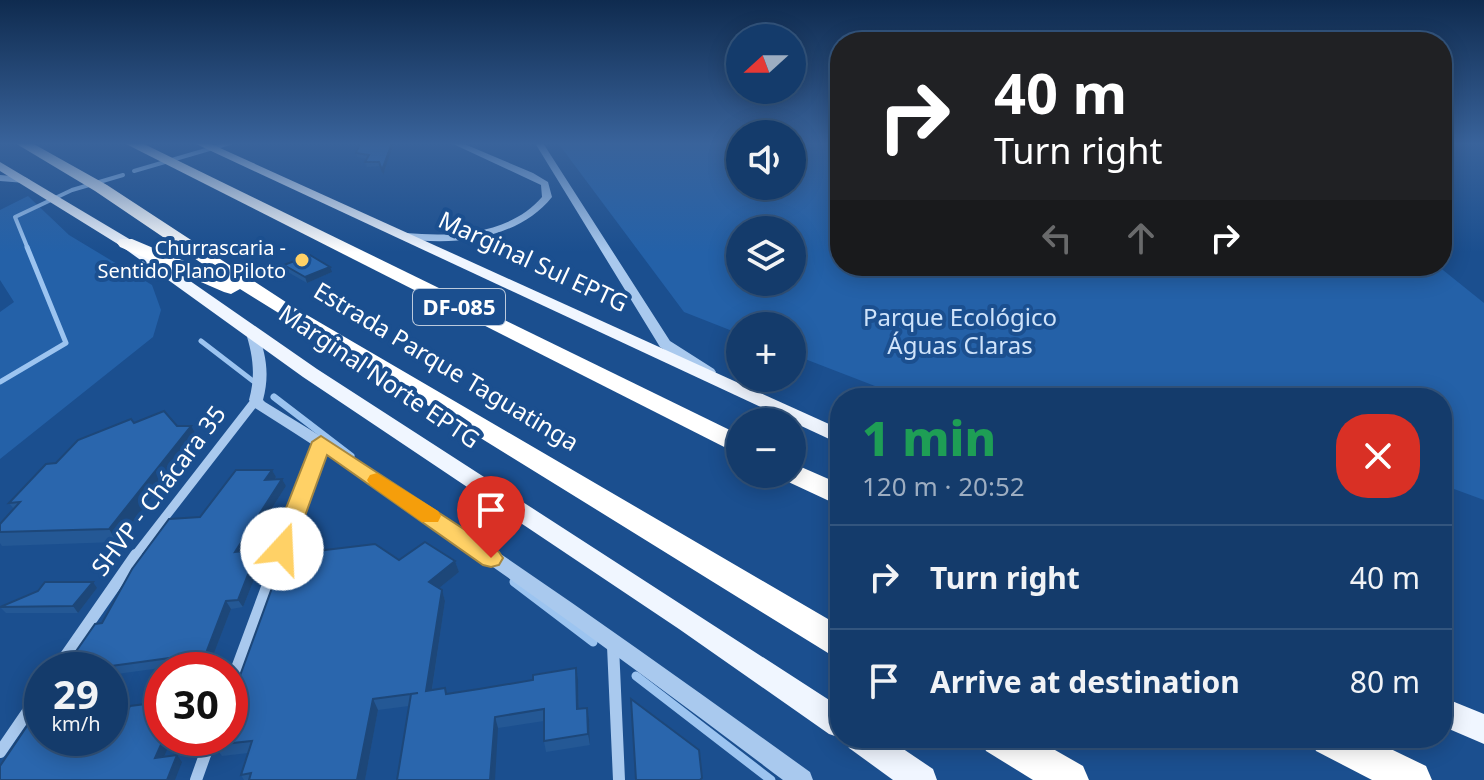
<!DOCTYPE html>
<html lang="en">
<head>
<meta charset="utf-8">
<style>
  :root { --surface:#143b6b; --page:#1d4271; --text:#f1f3f6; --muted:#9dadc1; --line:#33557e }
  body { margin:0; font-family:"Noto Sans",sans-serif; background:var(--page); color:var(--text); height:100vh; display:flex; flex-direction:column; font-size:30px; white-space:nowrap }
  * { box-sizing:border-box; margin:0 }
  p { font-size:26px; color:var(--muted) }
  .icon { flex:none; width:44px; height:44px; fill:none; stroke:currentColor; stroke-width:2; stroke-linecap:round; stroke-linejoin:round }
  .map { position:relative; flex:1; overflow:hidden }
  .drawer { position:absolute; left:830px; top:388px; width:622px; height:360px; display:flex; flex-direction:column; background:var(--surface); border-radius:32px; box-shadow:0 4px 20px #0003,0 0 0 2px var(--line) }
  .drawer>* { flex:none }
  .guide { position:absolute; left:830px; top:32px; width:622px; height:244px; border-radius:32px; box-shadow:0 4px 20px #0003,0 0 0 2px var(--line); background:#202124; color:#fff; overflow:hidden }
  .needle { width:52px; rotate:249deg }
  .controls { position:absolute; left:726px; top:24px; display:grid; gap:16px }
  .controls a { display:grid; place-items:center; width:80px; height:80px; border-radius:50%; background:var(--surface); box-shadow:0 4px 20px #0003,0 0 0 2px var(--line); font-size:40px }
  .speed { position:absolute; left:24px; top:652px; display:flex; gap:16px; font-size:40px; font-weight:700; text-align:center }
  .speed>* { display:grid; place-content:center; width:104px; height:104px; border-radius:50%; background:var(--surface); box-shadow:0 4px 20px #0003,0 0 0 2px var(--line); line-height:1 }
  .speed small { font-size:20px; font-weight:400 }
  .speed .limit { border:12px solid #d22; background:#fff; color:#111 }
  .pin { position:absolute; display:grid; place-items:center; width:68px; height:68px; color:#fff; margin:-82px -34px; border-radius:50% 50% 50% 0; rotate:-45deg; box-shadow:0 0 8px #0007 }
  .pin .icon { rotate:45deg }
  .me { position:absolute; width:88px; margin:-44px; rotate:20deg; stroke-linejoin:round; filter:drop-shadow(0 0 6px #0008) }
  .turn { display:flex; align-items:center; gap:28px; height:168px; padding:0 32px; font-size:36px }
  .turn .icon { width:104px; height:104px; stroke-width:2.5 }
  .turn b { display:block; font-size:56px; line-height:68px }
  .lanes { display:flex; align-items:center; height:76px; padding:0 32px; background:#0003; justify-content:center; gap:40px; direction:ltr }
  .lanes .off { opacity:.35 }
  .round { display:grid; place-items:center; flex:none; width:84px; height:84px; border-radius:32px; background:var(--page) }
  .headline { display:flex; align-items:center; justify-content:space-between; height:136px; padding:0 32px }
  h1 { font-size:48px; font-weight:800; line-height:60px; color:#1e9e55 }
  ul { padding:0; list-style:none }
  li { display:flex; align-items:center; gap:24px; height:104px; padding:0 32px; border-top:2px solid var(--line) }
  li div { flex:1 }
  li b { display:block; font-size:30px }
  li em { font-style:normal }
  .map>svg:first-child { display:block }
  .green { fill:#2461a8; fill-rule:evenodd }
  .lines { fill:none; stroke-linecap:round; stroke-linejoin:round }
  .stream-far3 { stroke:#9cc4f0; stroke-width:4 }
  .stream-far2 { stroke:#9cc4f0; stroke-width:5 }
  .stream-far1 { stroke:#9cc4f0; stroke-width:7 }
  .stream { stroke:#9cc4f0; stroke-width:9 }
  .minor-far1 { stroke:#a9c9ee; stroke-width:9 }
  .minor { stroke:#a9c9ee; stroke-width:12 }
  .tertiary { fill:#a9c9ee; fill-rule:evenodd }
  .primary { fill:#f0f6ff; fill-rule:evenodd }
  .motorway { fill:#fff; fill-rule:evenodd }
  .wall { fill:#245895 }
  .shaded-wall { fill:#1d4779 }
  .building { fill:#2a66ad; stroke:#1d4779; stroke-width:2 }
  .route { fill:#ffd166; stroke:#a68842; stroke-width:2 }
  .slow { fill:#f59e0b }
  .poi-dot { fill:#ffd166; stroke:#1b4f8f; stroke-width:3 }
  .labels { text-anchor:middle; stroke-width:8; stroke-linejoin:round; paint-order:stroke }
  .far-poi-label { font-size:20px; fill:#fff; stroke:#1b4f8f; text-anchor:end }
  .shield { fill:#1b4f8f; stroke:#bbcadd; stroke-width:2 }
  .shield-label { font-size:22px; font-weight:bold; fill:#fff }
  .street-label { font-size:24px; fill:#fff; stroke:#1b4f8f }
  .park-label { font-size:24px; fill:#cfe3fa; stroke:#1b4f8f }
</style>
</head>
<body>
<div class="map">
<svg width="1484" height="780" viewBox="0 0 1484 780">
  <rect width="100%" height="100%" fill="#1b4f8f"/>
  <g class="green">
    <path d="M558 143H740V186H792V143H840V266H1438L1484 303V500L1454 489 1442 499V398H906L792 354V326H740V334L684 312ZM740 230H792V282H740Z"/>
    <path d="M28 196 69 235 152 285 161 310 153 337 0 459V312L14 302 0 280V210Z"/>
  </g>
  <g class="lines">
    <g class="stream-far3">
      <path d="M134 171 230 143"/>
      <path d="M28 249 15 217 72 190 123 175"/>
    </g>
    <g class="stream-far2">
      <path d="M201 341 253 381"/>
      <path d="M0 382 66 343 27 247"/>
    </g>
    <path class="stream-far1" d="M274 397 351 456"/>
    <g class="stream">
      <path d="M514 582 593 642"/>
      <path d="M636 676 771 780"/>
    </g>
    <g class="minor-far1">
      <path d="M134 557 256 400"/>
      <path d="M278 557 321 442"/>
    </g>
    <g class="minor">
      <path d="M613 646 619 780"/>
      <path d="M56 670 136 555"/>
      <path d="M230 687 279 555"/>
      <path d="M0 752 42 691"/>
      <path d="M196 780 211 738"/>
    </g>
    <g class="tertiary">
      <path d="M451 143H462L533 173 548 182 552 197C519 239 452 247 402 238L401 236 406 233C453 237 509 235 542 197L541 185Z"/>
      <path d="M535 143H543L670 341 714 369 716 372 714 375H704L660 347Z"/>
      <path d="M0 175 25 177 30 180 25 183 0 181Z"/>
      <path d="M251 326 257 330C266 354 270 374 263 400L265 402C453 516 632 644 810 772L813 780H783C611 650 438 523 255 408L249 400C256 375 253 355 245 330Z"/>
    </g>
    <g class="primary">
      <path d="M194 143H209L840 429V444Z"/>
      <path d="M0 162 131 240 317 369 840 707 841 738 829 734 679 629 303 377 121 246 0 171Z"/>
      <path d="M1442 697 1484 714V744L1442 726Z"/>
      <path d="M844 738H887L933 769 937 780H893L849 748Z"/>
    </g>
    <g class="motorway">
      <path d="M15 143H32L107 185 295 308 840 626V657L828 653 240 289 231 294 224 292 120 247 117 243 120 239H132L222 277 95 191Z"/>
      <path d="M124 143H142L740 435V455Z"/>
      <path d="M792 463 840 484V506L782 479 780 474H792Z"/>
      <path d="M980 738H1034L1083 766 1089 780H1033L986 751Z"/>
      <path d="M1310 738H1368L1426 766 1432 780H1372L1316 751Z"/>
    </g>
  </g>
  <g class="wall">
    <path d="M360 143H394L383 175 380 166 367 167 365 162 367 159 357 157 356 153Z"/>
    <path d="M284 265 332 272 307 283 286 271Z"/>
    <path d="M134 423 177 426 198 438 117 542 2 546 0 543V524L14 509 9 503Z"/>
    <path d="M272 470 276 477 275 479H282L286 486 245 551 258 549 263 557 243 607 231 609 211 661 110 675V670H63L102 623 200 517Z"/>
    <path d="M399 560 455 561 459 572 439 588 442 590 445 601 432 690 447 693 479 689 533 680 576 668 578 679 579 709 587 708 589 719 590 745 546 752 544 741V721L498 728 409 706 378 710 365 780H244L241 775 248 753 222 756 214 745Z"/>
    <path d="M97 588 78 613H6L0 607Z"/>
  </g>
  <g class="shaded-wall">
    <path d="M392 143H394L383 175 382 170Z"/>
    <path d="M330 267 332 272 307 283 305 277Z"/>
    <path d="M191 426 198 438 117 542 109 529Z"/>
    <path d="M272 470 276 477 269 488 265 480Z"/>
    <path d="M282 479 286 486 239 560 235 552Z"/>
    <path d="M258 549 263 557 243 607 238 600Z"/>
    <path d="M455 561 459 572 433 593 429 582Z"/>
    <path d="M93 582 97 588 78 613 73 606Z"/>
    <path d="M442 590 445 601 430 702 426 691Z"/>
    <path d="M226 601 231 609 211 661 206 653Z"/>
    <path d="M576 668 578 679 579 720 577 709Z"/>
    <path d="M373 699 378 710 365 780H357Z"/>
    <path d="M587 708 589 719 590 745 588 734Z"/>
    <path d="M495 717 498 728 495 780H490Z"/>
    <path d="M164 738H172L161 764 155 758Z"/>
    <path d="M177 755 182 762 175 780H167Z"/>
  </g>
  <g class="building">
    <path d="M360 143H392L382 170 379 162H365L369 155 356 153Z"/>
    <path d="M310 255 330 267 305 277 284 265Z"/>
    <path d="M164 411 177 426H191L109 529 0 532V524L20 502 9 503 46 464 56 463 78 440 131 419 134 423Z"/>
    <path d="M236 470H272L265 480 282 479 235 552 258 549 238 600 226 601 206 653 82 670H63L95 624 102 623 132 569 169 519 200 517Z"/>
    <path d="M425 542 455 561 429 582 442 590 426 691 445 688 446 694 479 689 533 680V675L576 668 577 709 587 708 588 734 544 741V709L495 717 490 780H397L411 694 418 693 373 699 357 780H249L251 773 241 775 252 741 214 745 217 738H230V703L284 555 375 544 399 560Z"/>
    <path d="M45 582H93L73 606 0 607 38 591Z"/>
    <path d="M631 699 699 750 702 778 700 780H636Z"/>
    <path d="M162 702V738H164L155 758 177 755 167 780H0V766L27 726 42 725V738H45L44 740 64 738H110V733L117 732 130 706Z"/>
  </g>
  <linearGradient id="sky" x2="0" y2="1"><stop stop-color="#0f2b4f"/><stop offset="0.57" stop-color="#39639b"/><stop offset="1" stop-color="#39639b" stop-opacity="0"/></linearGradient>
  <rect width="1484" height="252" fill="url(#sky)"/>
  <path class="route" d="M321 436 499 552 503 558 499 565 491 567 483 565 327 455 293 549 290 555 282 557 274 555 270 549 312 442Z"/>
  <path class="slow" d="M377 473 438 511 441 516 438 522H422L370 485 367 480 370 475Z"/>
  <circle class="poi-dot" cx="302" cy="260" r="8"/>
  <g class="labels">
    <g class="far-poi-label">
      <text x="286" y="255">Churrascaria -<tspan x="286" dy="23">Sentido Plano Piloto</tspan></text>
    </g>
    <rect class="shield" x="413" y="289" width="92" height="36" rx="6"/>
    <g class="shield-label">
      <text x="459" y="315">DF-085</text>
    </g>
    <g class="street-label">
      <text transform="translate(533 262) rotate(25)" y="8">Marginal Sul EPTG</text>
      <text transform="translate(446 367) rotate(31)" y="8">Estrada Parque Taguatinga</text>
      <text transform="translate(379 377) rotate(34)" y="8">Marginal Norte EPTG</text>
      <text transform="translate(159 491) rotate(-53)" y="8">SHVP - Chácara 35</text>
    </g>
    <g class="park-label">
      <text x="960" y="326">Parque Ecológico<tspan x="960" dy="28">Águas Claras</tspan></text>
    </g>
  </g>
</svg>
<div class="controls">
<a><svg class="needle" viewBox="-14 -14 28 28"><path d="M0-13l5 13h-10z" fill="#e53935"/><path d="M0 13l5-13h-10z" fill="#9dadc1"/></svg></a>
<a><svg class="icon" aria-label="sound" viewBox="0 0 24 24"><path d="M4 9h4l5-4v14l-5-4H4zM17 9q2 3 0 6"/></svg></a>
<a><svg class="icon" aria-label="layers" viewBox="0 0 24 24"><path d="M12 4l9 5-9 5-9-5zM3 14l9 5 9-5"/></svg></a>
<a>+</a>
<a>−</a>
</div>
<div class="speed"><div>29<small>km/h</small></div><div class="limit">30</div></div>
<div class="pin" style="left:491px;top:558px;background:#d93025"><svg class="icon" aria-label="arrive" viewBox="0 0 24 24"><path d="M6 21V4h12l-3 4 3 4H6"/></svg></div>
<svg class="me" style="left:282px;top:549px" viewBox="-20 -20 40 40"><circle r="19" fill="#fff"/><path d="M0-13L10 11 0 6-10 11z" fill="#ffd166"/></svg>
<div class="guide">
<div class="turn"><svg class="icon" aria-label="right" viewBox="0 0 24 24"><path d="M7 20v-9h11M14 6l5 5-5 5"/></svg><div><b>40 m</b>Turn right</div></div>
<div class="lanes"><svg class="icon off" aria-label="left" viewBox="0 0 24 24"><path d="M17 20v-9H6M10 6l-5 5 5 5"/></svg><svg class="icon off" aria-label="ahead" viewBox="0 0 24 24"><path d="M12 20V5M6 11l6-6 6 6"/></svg><svg class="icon" aria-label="right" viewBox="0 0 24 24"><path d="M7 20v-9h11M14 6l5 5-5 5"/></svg></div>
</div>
<section class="drawer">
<div class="headline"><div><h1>1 min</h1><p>120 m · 20:52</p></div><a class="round" style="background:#d93025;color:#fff"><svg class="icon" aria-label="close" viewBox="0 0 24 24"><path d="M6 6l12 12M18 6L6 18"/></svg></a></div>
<ul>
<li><svg class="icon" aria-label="right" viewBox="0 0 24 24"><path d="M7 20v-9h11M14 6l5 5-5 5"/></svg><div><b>Turn right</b></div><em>40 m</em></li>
<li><svg class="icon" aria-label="arrive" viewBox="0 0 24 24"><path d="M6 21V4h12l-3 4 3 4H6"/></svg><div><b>Arrive at destination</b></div><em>80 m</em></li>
</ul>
</section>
</div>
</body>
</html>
